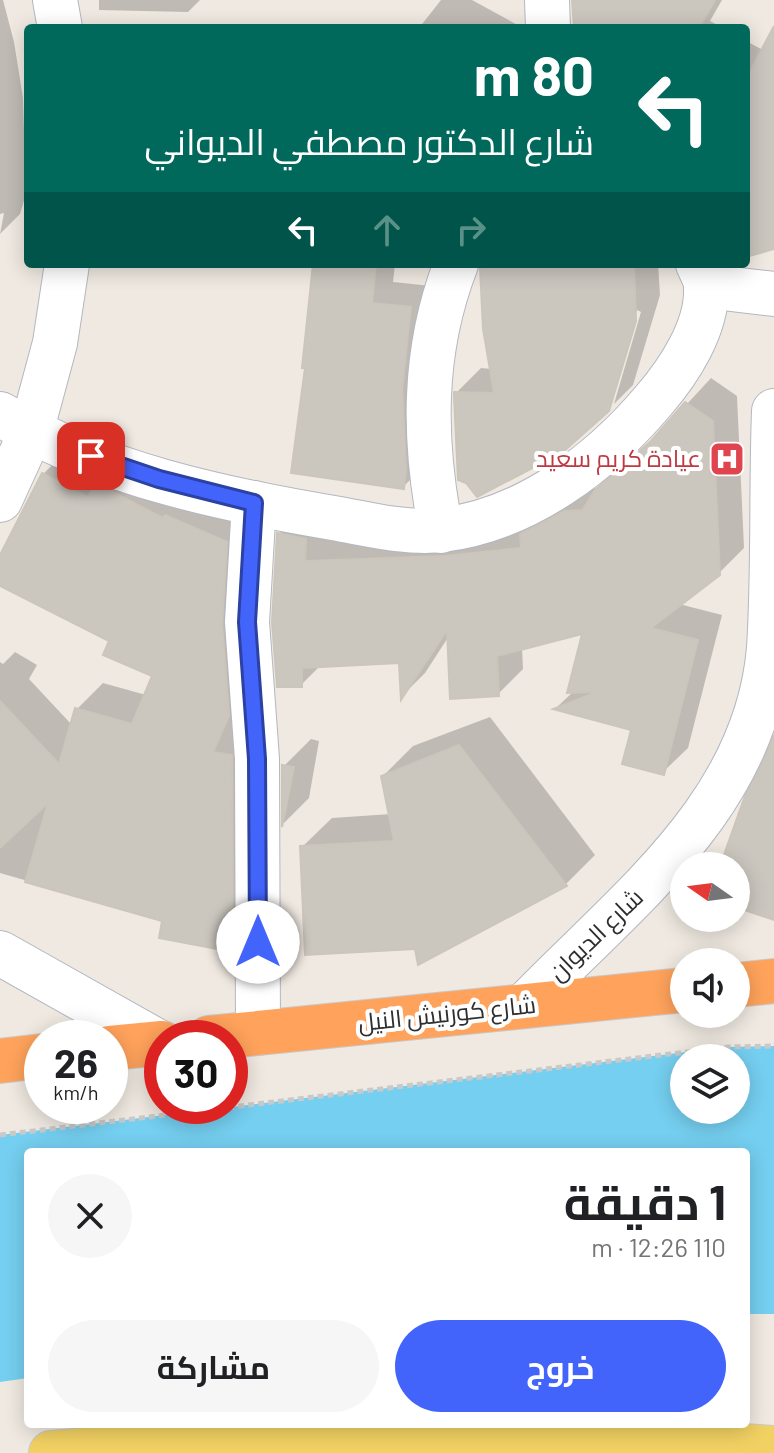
<!DOCTYPE html>
<html lang="ar">
<head>
<meta charset="utf-8">
<style>
  :root { --surface:#fff; --page:#f6f6f6; --text:#202124; --muted:#757577; --accent:#4264fb }
  body { margin:0; font-family:Barlow,Cairo,sans-serif; background:var(--page); color:var(--text); direction:rtl; height:100vh; display:flex; flex-direction:column; font-size:30px; white-space:nowrap }
  * { box-sizing:border-box; margin:0 }
  p { font-size:26px; color:var(--muted) }
  .icon { flex:none; width:44px; height:44px; fill:none; stroke:currentColor; stroke-width:2; stroke-linecap:round; stroke-linejoin:round }
  .map { position:relative; flex:1; overflow:hidden; direction:ltr }
  .drawer { position:absolute; left:24px; top:1148px; width:726px; height:280px; display:flex; flex-direction:column; background:var(--surface); border-radius:8px; box-shadow:0 4px 20px #0003; direction:rtl }
  .drawer>* { flex:none }
  .banner { position:absolute; left:24px; top:24px; width:726px; height:244px; border-radius:8px; box-shadow:0 4px 20px #0003; direction:rtl; background:#00695c; color:#fff; overflow:hidden }
  .needle { width:52px; rotate:284deg }
  .buttons { position:absolute; left:670px; top:852px; display:grid; gap:16px }
  .buttons a { display:grid; place-items:center; width:80px; height:80px; border-radius:50%; background:var(--surface); box-shadow:0 4px 20px #0003; font-size:40px }
  .speed { position:absolute; left:24px; top:1020px; display:flex; gap:16px; font-size:40px; font-weight:700; text-align:center }
  .speed>* { display:grid; place-content:center; width:104px; height:104px; border-radius:50%; background:var(--surface); box-shadow:0 4px 20px #0003; line-height:1 }
  .speed small { font-size:20px; font-weight:400 }
  .speed .limit { border:12px solid #d22; background:#fff; color:#111 }
  .pin { position:absolute; display:grid; place-items:center; width:68px; height:68px; color:#fff; margin:-34px; border-radius:16px; box-shadow:0 4px 12px #0006 }
  .me { position:absolute; width:88px; margin:-44px; rotate:0deg; stroke-linejoin:round; filter:drop-shadow(0 0 6px #0008) }
  .turn { display:flex; align-items:center; gap:28px; height:168px; padding:0 24px; font-size:36px }
  .turn .icon { width:104px; height:104px; stroke-width:2.5 }
  .turn b { display:block; font-size:56px; line-height:68px }
  .lanes { display:flex; align-items:center; height:76px; padding:0 24px; background:#0003; justify-content:center; gap:40px; direction:ltr }
  .lanes .off { opacity:.35 }
  .round { display:grid; place-items:center; flex:none; width:84px; height:84px; border-radius:42px; background:var(--page) }
  .head { display:flex; align-items:center; justify-content:space-between; height:136px; padding:0 24px }
  h1 { font-size:48px; font-weight:700; line-height:60px }
  .action { display:flex; gap:16px; margin-top:auto; padding:16px 24px }
  .action a { flex:1; height:92px; border-radius:48px; background:var(--accent); color:#fff; font-size:32px; font-weight:700; line-height:92px; text-align:center }
  .action a+a { background:var(--page); color:var(--text) }
  .map>svg:first-child { display:block }
  .water { fill:#75cff0; fill-rule:evenodd }
  .shadow { fill:#0003 }
  .building { fill:#cbc7bf; stroke:#cbc5ba; stroke-width:2 }
  .lines { fill:none; stroke-linecap:round; stroke-linejoin:round }
  .minor-casing { stroke:#b4b7c1; stroke-width:46 }
  .major-casing { stroke:#c9c9c9; stroke-width:46 }
  .highway-casing { stroke:#c9c9c9; stroke-width:46 }
  .path { stroke:#c9c9c9; stroke-width:5; stroke-dasharray:6 4; stroke-linecap:butt }
  .minor { stroke:#fff; stroke-width:44 }
  .major { stroke:#f2d163; stroke-width:44 }
  .highway { stroke:#ffa35c; stroke-width:44 }
  .route-casing { stroke:#2b41a3; stroke-width:20 }
  .route { stroke:#4264fb; stroke-width:14 }
  .labels { text-anchor:middle; stroke-width:8; stroke-linejoin:round; paint-order:stroke }
  .health-label { font-size:24px; fill:#be3a42; stroke:#fff; text-anchor:end }
  .street-label { font-size:24px; fill:#2e2e2e; stroke:#fff }
</style>
</head>
<body>
<div class="map">
<svg width="774" height="1453" viewBox="0 0 774 1453">
  <rect width="100%" height="100%" fill="#efe9e1"/>
  <path class="water" d="M774 1046V1314H746V1152H28V1378L0 1382V1135L728 1047ZM684 1058H736V1110H684Z"/>
  <g class="shadow">
    <path d="M0 0H3L14 42 23 98 26 194 20 214 0 234 4 213 0 214Z"/>
    <path d="M99 0H200L188 12 99 10Z"/>
    <path d="M441 0H472L523 28H419Z"/>
    <path d="M573 0H722L710 21 723 28H575Z"/>
    <path d="M774 31V247H746V41L763 50Z"/>
    <path d="M315 264H395L393 282 432 286 425 465 403 487 307 366Z"/>
    <path d="M482 264H658L660 295 633 385 614 404 641 312 637 310 608 409 456 393 481 368 492 369 485 329Z"/>
    <path d="M711 378 737 396 744 548 719 573 679 604 722 615 688 748 663 772 634 728 556 708 574 691 585 631 522 647 523 669 498 694 449 636 425 673 402 696 400 661 321 665 301 685 279 534 304 510 329 537 602 487 663 430Z"/>
    <path d="M69 449 252 517 258 924 232 950 164 920 0 873V662L3 664 15 652 37 665 29 679 72 725 77 709 103 683 146 695 154 675 111 640 0 583V560L43 474Z"/>
    <path d="M490 717 595 855 566 884 417 947 302 847 332 818 391 814 383 776 413 746Z"/>
    <path d="M311 739 319 741 309 798 284 823V766Z"/>
  </g>
  <g class="building">
    <path d="M572 0H715L699 28H574Z"/>
    <path d="M774 26V249L746 257V79Z"/>
    <path d="M313 264H376L372 303 411 307 402 390 406 469 404 489 291 473 305 368H302Z"/>
    <path d="M535 264H634L636 321 609 411 563 452 477 497 466 483 458 480 454 397V392L494 393 483 329 480 268Z"/>
    <path d="M685 402 713 421 720 575 651 628 698 640 664 775 622 764 631 730 553 709 597 692 567 693 582 634 497 656 499 696 450 699 447 630 401 700 399 663 302 668V687H277L272 622 277 533 306 539 305 561 444 556 521 548 520 534 564 511 581 510 580 514 595 490 651 441Z"/>
    <path d="M42 473 88 497 94 485 113 492 163 518 165 515 227 542 222 624 229 716 213 752 232 755 233 952 159 938 162 921 25 882 48 803 0 848V701L59 764 75 708 132 724 152 676 103 655 109 641 0 586V555Z"/>
    <path d="M774 735V920L736 907V866H720L745 796Z"/>
    <path d="M459 745 567 886 418 965 415 949 305 955 300 846 394 841 381 776Z"/>
    <path d="M282 765 294 767 282 827Z"/>
  </g>
  <g class="lines">
    <defs>
      <g id="minor">
        <path d="M55 0 60 28"/>
        <path d="M547 0 548 28"/>
        <path d="M706 286 774 294"/>
        <path d="M0 414C101 474 225 500 339 519 371 525 410 534 442 530 526 520 601 463 654 400 679 371 708 327 706 287 706 280 701 271 698 264"/>
        <path d="M0 500 31 432 55 343 67 264"/>
        <path d="M254 503 247 622 257 759 258 1033"/>
        <path d="M441 531C423 439 422 352 456 264"/>
        <path d="M0 953 160 1043"/>
        <path d="M524 1006C625 901 756 806 769 648 774 570 771 490 774 411"/>
      </g>
      <path id="major" d="M51 1453 147 1445 553 1434 774 1448"/>
      <g id="highway">
        <path d="M736 985 774 981"/>
        <path d="M209 1038 684 990"/>
        <path d="M110 1048 162 1043"/>
        <path d="M0 1061 42 1056"/>
      </g>
    </defs>
    <use href="#minor" class="minor-casing"/>
    <use href="#major" class="major-casing"/>
    <use href="#highway" class="highway-casing"/>
    <path class="path" d="M0 1135 728 1047 774 1046"/>
    <use href="#minor" class="minor"/>
    <use href="#major" class="major"/>
    <use href="#highway" class="highway"/>
  </g>
  <g class="lines">
    <defs>
      <path id="route" d="M91 456 159 479 254 503 247 622 257 759 258 942"/>
    </defs>
    <use href="#route" class="route-casing"/>
    <use href="#route" class="route"/>
  </g>
  <defs>
    <symbol id="hospital-square" viewBox="-11 -11 22 22"><rect x="-9" y="-9" width="18" height="18" rx="4" fill="#e0444e" stroke="#fff"/><path d="M-5-5h3v3.5h4V-5h3V5h-3V1.5h-4V5h-3Z" fill="#fff"/></symbol>
  </defs>
  <g fill-rule="evenodd">
    <use href="#hospital-square" x="707" y="439" width="40" height="40"/>
  </g>
  <g class="labels">
    <g class="health-label">
      <text x="701" y="467">عيادة كريم سعيد</text>
    </g>
    <g class="street-label">
      <text transform="translate(596 935) rotate(-44)" y="8">شارع الديوان</text>
      <text transform="translate(447 1014) rotate(-6)" y="8">شارع كورنيش النيل</text>
    </g>
  </g>
</svg>
<div class="buttons">
<a><svg class="needle" viewBox="-14 -14 28 28"><path d="M0-13l5 13h-10z" fill="#e53935"/><path d="M0 13l5-13h-10z" fill="#757577"/></svg></a>
<a><svg class="icon" aria-label="sound" viewBox="0 0 24 24"><path d="M4 9h4l5-4v14l-5-4H4zM17 9q2 3 0 6"/></svg></a>
<a><svg class="icon" aria-label="layers" viewBox="0 0 24 24"><path d="M12 4l9 5-9 5-9-5zM3 14l9 5 9-5"/></svg></a>
</div>
<div class="speed"><div>26<small>km/h</small></div><div class="limit">30</div></div>
<div class="pin" style="left:91px;top:456px;background:#d93025"><svg class="icon" aria-label="arrive" viewBox="0 0 24 24"><path d="M6 21V4h12l-3 4 3 4H6"/></svg></div>
<svg class="me" style="left:258px;top:942px" viewBox="-20 -20 40 40"><circle r="19" fill="#fff"/><path d="M0-13L10 11 0 6-10 11z" fill="#4264fb"/></svg>
<div class="banner">
<div class="turn"><svg class="icon" aria-label="left" viewBox="0 0 24 24"><path d="M17 20v-9H6M10 6l-5 5 5 5"/></svg><div><b>80 m</b>شارع الدكتور مصطفي الديواني</div></div>
<div class="lanes"><svg class="icon" aria-label="left" viewBox="0 0 24 24"><path d="M17 20v-9H6M10 6l-5 5 5 5"/></svg><svg class="icon off" aria-label="ahead" viewBox="0 0 24 24"><path d="M12 20V5M6 11l6-6 6 6"/></svg><svg class="icon off" aria-label="right" viewBox="0 0 24 24"><path d="M7 20v-9h11M14 6l5 5-5 5"/></svg></div>
</div>
<section class="drawer">
<div class="head"><div><h1>1 دقيقة</h1><p>110 m · 12:26</p></div><a class="round"><svg class="icon" aria-label="close" viewBox="0 0 24 24"><path d="M6 6l12 12M18 6L6 18"/></svg></a></div>
<div class="action"><a>خروج</a><a>مشاركة</a></div>
</section>
</div>
</body>
</html>
